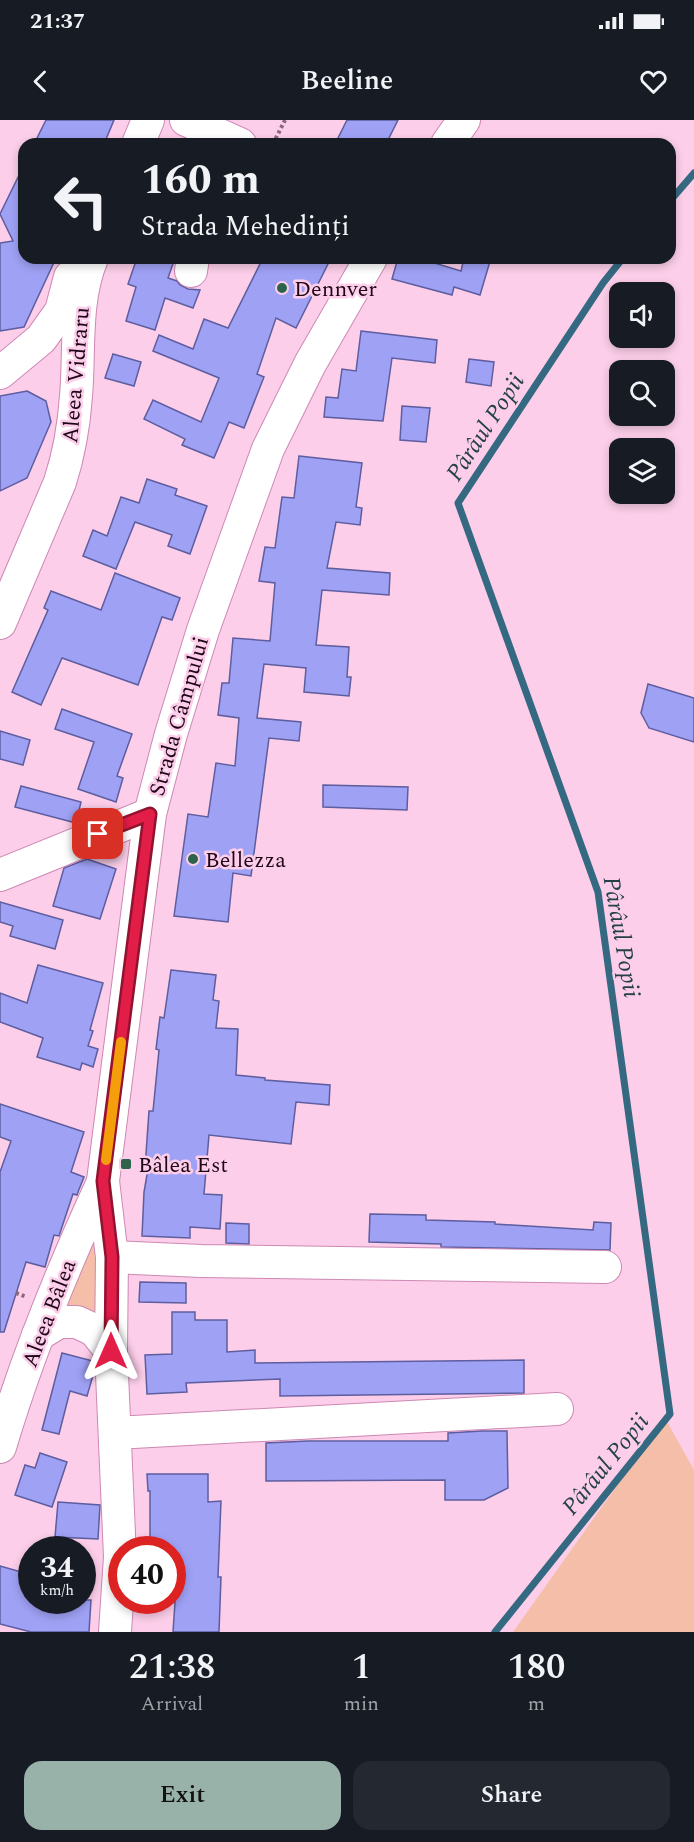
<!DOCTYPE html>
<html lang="en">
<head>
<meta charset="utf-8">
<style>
  :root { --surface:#171b24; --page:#242831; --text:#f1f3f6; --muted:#9ea1a6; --accent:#98b2a9 }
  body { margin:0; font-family:Spectral,serif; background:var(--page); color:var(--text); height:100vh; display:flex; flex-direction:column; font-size:22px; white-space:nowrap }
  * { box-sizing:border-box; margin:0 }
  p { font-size:20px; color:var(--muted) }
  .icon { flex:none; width:33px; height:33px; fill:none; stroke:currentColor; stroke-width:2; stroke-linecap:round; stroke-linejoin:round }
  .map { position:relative; height:1512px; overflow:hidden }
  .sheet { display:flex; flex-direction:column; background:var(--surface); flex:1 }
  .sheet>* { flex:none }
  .hud { position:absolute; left:18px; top:18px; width:658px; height:126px; border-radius:18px; box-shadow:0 3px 9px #0003; background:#171b24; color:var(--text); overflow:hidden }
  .tools { position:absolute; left:609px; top:162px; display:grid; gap:12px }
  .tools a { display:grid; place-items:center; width:66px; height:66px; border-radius:12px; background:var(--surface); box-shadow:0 3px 9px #0003; font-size:30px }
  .speed { position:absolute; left:18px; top:1416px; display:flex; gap:12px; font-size:30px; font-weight:700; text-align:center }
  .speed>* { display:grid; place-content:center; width:78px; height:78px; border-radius:50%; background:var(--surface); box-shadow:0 3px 9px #0003; line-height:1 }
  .speed small { font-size:15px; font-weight:400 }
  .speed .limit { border:9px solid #d22; background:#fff; color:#111 }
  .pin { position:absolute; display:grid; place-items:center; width:51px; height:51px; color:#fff; margin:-26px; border-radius:12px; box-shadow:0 3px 9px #0006 }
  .me { position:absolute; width:66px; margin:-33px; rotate:0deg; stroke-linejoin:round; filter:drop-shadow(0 0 4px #0008) }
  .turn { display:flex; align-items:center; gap:21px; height:126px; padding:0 24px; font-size:27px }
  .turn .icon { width:78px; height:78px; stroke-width:2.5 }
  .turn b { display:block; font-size:42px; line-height:51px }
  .eta { display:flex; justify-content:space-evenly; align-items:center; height:102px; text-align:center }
  .eta b { font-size:36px; font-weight:600; line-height:42px }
  .cta { display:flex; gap:12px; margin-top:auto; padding:12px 24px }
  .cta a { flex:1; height:69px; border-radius:18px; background:var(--accent); color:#111; font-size:24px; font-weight:600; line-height:69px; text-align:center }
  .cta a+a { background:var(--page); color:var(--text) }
  .status { display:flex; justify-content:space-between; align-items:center; height:42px; padding:0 30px; background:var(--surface); direction:ltr }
  .status svg { height:16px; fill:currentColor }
  header { display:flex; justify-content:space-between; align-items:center; height:78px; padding:0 24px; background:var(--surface); font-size:27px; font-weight:600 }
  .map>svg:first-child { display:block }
  .green { fill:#f5bea9 }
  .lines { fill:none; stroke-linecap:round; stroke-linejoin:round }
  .stream { stroke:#356981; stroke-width:7 }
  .building { fill:#9fa1f5; stroke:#5d5d9f; stroke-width:1.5 }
  .minor-casing { stroke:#ce88b4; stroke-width:34 }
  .path { stroke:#8a677d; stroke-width:4; stroke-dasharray:3 3; stroke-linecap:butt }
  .minor { stroke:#fff; stroke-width:32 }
  .route-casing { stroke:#92132f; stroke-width:15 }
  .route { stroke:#e11d48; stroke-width:10 }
  .slow { stroke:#f59e0b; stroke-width:10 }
  .poi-dot { fill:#2c634a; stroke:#fccee9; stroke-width:2 }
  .labels { text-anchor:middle; stroke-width:5; stroke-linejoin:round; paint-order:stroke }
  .poi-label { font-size:22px; fill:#1f0617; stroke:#fccee9; text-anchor:start }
  .street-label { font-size:22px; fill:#1f0617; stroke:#fccee9 }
  .water-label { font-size:24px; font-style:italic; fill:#254049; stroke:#fccee9 }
</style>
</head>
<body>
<div class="status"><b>21:37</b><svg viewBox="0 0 49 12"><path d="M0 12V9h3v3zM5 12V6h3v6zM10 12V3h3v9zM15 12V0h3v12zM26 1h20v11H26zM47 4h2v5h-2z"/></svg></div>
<header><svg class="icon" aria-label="back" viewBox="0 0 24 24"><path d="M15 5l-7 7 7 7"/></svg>Beeline<svg class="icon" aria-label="heart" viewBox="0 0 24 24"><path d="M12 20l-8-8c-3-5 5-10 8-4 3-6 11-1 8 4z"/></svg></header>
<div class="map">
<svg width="694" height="1512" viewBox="0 0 694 1512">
  <rect width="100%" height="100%" fill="#fccee9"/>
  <g class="green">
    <path d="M95 1106 98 1193 65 1186Z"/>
    <path d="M665 1298 694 1350V1512H513Z"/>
  </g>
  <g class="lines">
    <g class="stream">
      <path d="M670 81 694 53"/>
      <path d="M495 1512 670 1294 598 772 458 383 603 163 623 138"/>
    </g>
  </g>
  <g class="building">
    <path d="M46 0H114L104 24H34Z"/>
    <path d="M347 0H398L386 24H335Z"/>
    <path d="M24 45V138H56L24 207 0 211V123L13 121 0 94Z"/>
    <path d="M137 138H175L168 158 177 161 180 165 188 169 200 170 193 188 165 178 155 210 126 201 136 167 128 164Z"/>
    <path d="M263 138H331L296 208 276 198 257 254 264 257 244 308 229 302 214 338 182 325 185 319 144 299 153 280 201 302 219 258 153 231 159 215 193 229 204 199 228 208Z"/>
    <path d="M398 138H418L461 151 464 138H491L480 175 454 167 452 175 392 159Z"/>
    <path d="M361 211 437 220 435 243 392 238 383 301 324 297 326 277 338 278 342 249 356 251Z"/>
    <path d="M113 234 141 242 134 266 105 258Z"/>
    <path d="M469 239 494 242 491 266 466 262Z"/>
    <path d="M27 271 46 281 51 302 27 358 0 371V276Z"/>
    <path d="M402 286 430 288 426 322 400 320Z"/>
    <path d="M299 336 362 343 356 387 362 388 360 405 336 402 327 448 390 453 389 475 322 470 316 525 349 527 347 557H351L349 576 304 572 306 548 264 544 257 598 301 602 299 621 269 618 251 756 233 753 228 802 174 796 188 694 208 697 216 643 235 646 239 598 218 595 222 563H229L233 518 270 521 275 463 259 461 265 427 275 428 282 377 294 378Z"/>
    <path d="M147 359 177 369 175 375 207 386 190 434 168 426 172 415 135 402 116 449 83 436 93 410 107 416 121 377 139 383Z"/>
    <path d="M115 453 180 478 172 500 162 497 138 565 62 538 41 585 12 572 48 490 44 488 51 471 101 490Z"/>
    <path d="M648 564 694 578V622L649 608 641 593Z"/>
    <path d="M62 589 132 614 117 656 123 658 116 682 78 669 94 622 55 609Z"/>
    <path d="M0 611 30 620 23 645 0 639Z"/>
    <path d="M323 665 408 667 407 690 323 687Z"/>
    <path d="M21 666 81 682 76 703 15 687Z"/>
    <path d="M87 739 116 749 100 799 53 786 64 748Z"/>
    <path d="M0 782 63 800 55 829 10 816 13 806 0 802Z"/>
    <path d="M38 845 103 863 90 910 93 911 88 926 98 929 93 947 82 943 80 950 37 937 43 918 0 902V873L27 883Z"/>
    <path d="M171 850 216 855 213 880 219 881 216 908 238 909 236 955 265 958V960L330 965 329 985 296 982 291 1024 209 1015 204 1074 222 1075 220 1109 190 1107V1118L142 1116 144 1072 148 1049 145 1048 149 991H153L159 930 156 929 160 897 164 898Z"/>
    <path d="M0 984 84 1012 71 1052 84 1057 78 1072 77 1075 73 1074 59 1116 54 1115 45 1147 26 1142 4 1212H0V1052L11 1021 0 1017Z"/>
    <path d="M370 1094 426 1095V1100L495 1102V1104L593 1110 594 1102 611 1103 610 1130 441 1127V1124L369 1122Z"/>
    <path d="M226 1103 249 1104V1124L226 1123Z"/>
    <path d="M140 1162 186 1163V1183L139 1182Z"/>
    <path d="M172 1192H195V1200H227V1232L255 1230V1243L524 1240V1273L280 1276V1259L186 1263 187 1272 147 1274 145 1235 172 1234Z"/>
    <path d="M62 1233 93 1241 94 1252 87 1276 70 1271 59 1314 42 1310Z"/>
    <path d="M482 1311H507L508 1368 484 1380H445V1360L266 1361V1323L308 1321H448V1313Z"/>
    <path d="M40 1333 67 1342 52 1387 15 1375 25 1345 35 1348Z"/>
    <path d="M147 1354H208V1382L221 1381 218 1457H221L219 1512H173L175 1482H172V1430H150V1371H148Z"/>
    <path d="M58 1382 100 1385 98 1419 55 1417Z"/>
    <path d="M0 1446 32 1455V1480H91L89 1512H31L0 1504Z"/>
  </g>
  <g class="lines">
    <defs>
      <g id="minor">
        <path d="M186 0 240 24"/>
        <path d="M138 24 148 0"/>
        <path d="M447 24 464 0"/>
        <path d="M191 151 193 138"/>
        <path d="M0 253 41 219 61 191 70 157"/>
        <path d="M0 503 60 362C69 334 74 305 76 276 80 230 74 182 92 138"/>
        <path d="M0 755 150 694"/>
        <path d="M112 1137 201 1141 605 1147"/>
        <path d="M38 1215 59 1202H77L94 1210 111 1231"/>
        <path d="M115 1313 557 1289"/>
        <path d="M0 1327C27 1236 63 1148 103 1062"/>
        <path d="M115 1512 120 1437 111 1231 112 1137 103 1061 150 694 171 614 203 510 268 329 310 244 371 138"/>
      </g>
    </defs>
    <use href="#minor" class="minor-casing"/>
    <g class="path">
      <path d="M273 24 285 0"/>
      <path d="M16 1173 27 1177"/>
    </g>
    <use href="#minor" class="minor"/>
  </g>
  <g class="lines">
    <defs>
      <path id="route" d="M98 714 150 694 103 1061 112 1137 111 1231"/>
    </defs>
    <use href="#route" class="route-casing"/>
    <use href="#route" class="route"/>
    <path class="slow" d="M106 1040 121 922"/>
  </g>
  <g class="poi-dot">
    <circle cx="282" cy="168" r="6"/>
    <circle cx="193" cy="739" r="6"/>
    <rect x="120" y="1038" width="12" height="12" rx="3"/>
  </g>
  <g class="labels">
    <g class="poi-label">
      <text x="294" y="176">Dennver</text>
      <text x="205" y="747">Bellezza</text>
      <text x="138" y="1052">Bâlea Est</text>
    </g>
    <g class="street-label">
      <text transform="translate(75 255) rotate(-85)" y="8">Aleea Vidraru</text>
      <text transform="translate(178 596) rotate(-74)" y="8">Strada Câmpului</text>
      <text transform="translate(48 1193) rotate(-69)" y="8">Aleea Bâlea</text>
    </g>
    <g class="water-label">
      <text transform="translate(485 307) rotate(-57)" y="8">Pârâul Popii</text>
      <text transform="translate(622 817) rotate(80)" y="8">Pârâul Popii</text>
      <text transform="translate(605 1344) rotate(-51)" y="8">Pârâul Popii</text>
    </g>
  </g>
</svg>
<div class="tools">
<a><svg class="icon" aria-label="sound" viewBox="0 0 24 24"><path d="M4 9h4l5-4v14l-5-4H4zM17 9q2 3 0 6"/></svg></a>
<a><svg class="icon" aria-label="search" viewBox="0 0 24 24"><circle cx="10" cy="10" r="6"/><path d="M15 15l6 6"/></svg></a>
<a><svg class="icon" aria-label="layers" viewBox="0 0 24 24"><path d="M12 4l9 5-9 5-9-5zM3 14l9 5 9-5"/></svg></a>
</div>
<div class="speed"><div>34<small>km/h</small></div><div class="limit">40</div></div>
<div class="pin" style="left:98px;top:714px;background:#d93025"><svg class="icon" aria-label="arrive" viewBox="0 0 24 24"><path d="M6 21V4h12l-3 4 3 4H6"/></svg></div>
<svg class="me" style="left:111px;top:1231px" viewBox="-20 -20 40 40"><path d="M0-17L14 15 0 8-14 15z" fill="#e11d48" stroke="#fff" stroke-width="4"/></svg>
<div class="hud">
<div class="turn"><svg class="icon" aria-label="left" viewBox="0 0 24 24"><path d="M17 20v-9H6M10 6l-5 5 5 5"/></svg><div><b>160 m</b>Strada Mehedinți</div></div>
</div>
</div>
<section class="sheet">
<div class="eta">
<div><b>21:38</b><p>Arrival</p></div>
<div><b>1</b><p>min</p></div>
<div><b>180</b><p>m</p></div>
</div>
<div class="cta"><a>Exit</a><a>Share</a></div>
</section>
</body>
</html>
